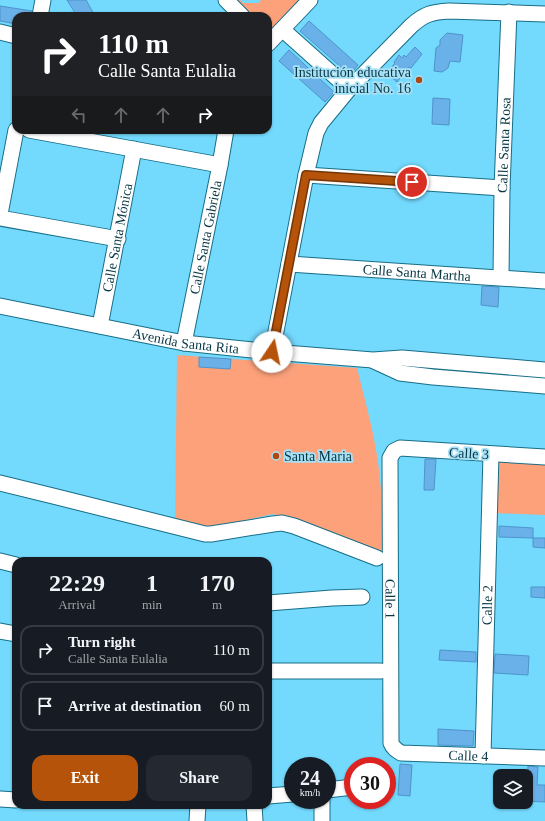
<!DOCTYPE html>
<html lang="en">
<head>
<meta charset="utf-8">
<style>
  :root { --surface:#171b24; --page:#242831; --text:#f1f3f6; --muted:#9ea1a6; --line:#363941; --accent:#b45309 }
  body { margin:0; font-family:Georgia,serif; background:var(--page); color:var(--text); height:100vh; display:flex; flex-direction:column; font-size:15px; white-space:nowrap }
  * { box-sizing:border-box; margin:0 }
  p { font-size:13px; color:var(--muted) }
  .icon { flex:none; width:22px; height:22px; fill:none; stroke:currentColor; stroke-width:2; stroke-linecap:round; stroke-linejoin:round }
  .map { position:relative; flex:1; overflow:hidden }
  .drawer { position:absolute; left:12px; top:557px; width:260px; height:252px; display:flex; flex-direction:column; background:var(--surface); border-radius:12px; box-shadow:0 1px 3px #0004 }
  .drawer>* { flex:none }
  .guide { position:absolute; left:12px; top:12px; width:260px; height:122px; border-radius:12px; box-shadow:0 1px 3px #0004; background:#202124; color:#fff; overflow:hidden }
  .tools { position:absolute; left:493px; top:769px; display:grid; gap:8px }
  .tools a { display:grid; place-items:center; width:40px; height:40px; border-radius:8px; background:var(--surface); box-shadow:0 1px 3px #0004; font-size:20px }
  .speed { position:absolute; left:284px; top:757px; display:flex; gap:8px; font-size:20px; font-weight:700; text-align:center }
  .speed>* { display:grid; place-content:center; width:52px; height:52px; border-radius:50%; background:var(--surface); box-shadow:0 1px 3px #0004; line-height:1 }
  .speed small { font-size:10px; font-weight:400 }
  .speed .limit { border:6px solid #d22; background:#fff; color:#111 }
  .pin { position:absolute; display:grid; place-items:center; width:34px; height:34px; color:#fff; margin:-17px; border:2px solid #fff; border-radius:50%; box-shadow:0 1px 4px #0007 }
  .me { position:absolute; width:44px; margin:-22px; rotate:11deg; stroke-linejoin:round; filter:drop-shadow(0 0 3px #0008) }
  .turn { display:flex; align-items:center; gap:14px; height:84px; padding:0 20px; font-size:18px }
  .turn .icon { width:52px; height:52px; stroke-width:2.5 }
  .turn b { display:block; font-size:28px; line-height:34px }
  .lanes { display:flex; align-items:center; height:38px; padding:0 20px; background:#0003; justify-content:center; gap:20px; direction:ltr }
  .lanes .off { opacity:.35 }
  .eta { display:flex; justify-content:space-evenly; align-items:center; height:68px; text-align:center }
  .eta b { font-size:24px; font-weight:800; line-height:28px }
  .button { display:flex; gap:8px; margin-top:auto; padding:8px 20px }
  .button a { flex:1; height:46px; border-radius:12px; background:var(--accent); color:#fff; font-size:16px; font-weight:800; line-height:46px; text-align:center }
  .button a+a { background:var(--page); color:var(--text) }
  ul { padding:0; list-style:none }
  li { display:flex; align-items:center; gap:12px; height:50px; margin:0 8px 6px; padding:0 12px; border:2px solid var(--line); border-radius:12px }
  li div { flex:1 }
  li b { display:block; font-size:15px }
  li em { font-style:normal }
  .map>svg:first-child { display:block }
  .green { fill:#fca17a }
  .building { fill:#6ab1e9; stroke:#4d94ca }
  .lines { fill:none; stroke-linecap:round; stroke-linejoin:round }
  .minor-casing { stroke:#176e87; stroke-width:17 }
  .minor { stroke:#fff; stroke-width:15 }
  .route-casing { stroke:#753606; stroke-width:10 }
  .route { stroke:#b45309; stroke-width:7 }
  .poi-dot { fill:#ac4814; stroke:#a8e1f6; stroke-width:1.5 }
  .labels { text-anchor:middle; stroke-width:3.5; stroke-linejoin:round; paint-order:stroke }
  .poi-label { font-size:14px; fill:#073745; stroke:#a8e1f6; text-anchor:end }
  .street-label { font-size:14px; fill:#073745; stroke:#a8e1f6 }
</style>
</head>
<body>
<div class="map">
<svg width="545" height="821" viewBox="0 0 545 821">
  <rect width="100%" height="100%" fill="#73d9fd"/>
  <g class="green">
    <path d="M236 0H240L243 3H259L261 0H300L268 32V16H252Z"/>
    <path d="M177 355 357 368C366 405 377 442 380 480 383 504 381 529 381 554L273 514 207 529 175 521Z"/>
    <path d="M495 460 545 461V515L494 513Z"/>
  </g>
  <g class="building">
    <path d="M67 0H86L95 16H77Z"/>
    <path d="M0 6 32 11 31 16H16V24L0 21Z"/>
    <path d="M309 21 358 65 350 75 300 31Z"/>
    <path d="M447 33 463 35 460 62 450 61 448 68 442 72 434 71 436 48 440 45V40Z"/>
    <path d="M415 47 422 54 411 68 409 67 397 82 388 74 392 70 391 68 395 63 394 62 399 55 402 58 404 55 406 57Z"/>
    <path d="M289 50 334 92 325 102 279 61Z"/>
    <path d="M433 98 450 99 449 125 432 124Z"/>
    <path d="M482 286 499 287 498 307 481 305Z"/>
    <path d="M199 357 231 359 230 369 199 367Z"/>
    <path d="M425 459H436L434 490H424Z"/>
    <path d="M499 526 533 528V538L499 537Z"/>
    <path d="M533 538H545V548L533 547Z"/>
    <path d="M531 587H545V598L531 597Z"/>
    <path d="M440 650 476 652V662L439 660Z"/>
    <path d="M495 654 529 656 528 675 494 673Z"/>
    <path d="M438 729 474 731 473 746 438 745Z"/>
    <path d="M400 764 412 765 410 796 398 795Z"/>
    <path d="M528 766 538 767 537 785H545V802L526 801Z"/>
  </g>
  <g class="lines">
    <defs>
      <g id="minor">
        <path d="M226 0 242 16"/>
        <path d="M40 16 43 0"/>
        <path d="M283 30 349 89"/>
        <path d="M0 32 16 36"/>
        <path d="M268 44 310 0"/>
        <path d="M29 130 220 165"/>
        <path d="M306 175 502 188"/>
        <path d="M0 214 16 130"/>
        <path d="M0 218 118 239"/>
        <path id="s1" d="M289 264 545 281"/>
        <path id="s2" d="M501 277 502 188 509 12"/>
        <path id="s3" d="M0 306 184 343 272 352 373 360 402 358 545 370"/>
        <path id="s4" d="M100 326 134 149"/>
        <path id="s5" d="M184 343 220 165 226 130"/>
        <path d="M272 352 306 175 316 133 321 123 349 89 411 26C424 14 432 12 449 11L545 14"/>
        <path d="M374 361 400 373 433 377 545 386"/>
        <path id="s6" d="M545 457 400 448 394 451 390 458 391 743C393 748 396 750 401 753L545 758"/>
        <path d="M0 483 53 496 205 534H211L273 524 282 523 294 526 377 558"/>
        <path d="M0 561 16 565"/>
        <path d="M268 603 332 598 362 597"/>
        <path d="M0 631 16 634"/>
        <path d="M268 671H381"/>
        <path id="s7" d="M483 756 491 454"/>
        <path d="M327 790 353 787"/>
        <path d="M268 796 293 794"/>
        <path d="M0 799 16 800"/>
        <path d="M254 805 255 821"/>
        <path d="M197 821 198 805"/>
        <path d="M322 821V800"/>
      </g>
    </defs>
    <use href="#minor" class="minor-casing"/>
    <use href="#minor" class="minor"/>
  </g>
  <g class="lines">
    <defs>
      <path id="route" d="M272 352 306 175 412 182"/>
    </defs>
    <use href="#route" class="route-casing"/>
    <use href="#route" class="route"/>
  </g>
  <g class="poi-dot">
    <circle cx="419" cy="80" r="4"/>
    <circle cx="276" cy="456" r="4"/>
  </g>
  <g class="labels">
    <g class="poi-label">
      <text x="411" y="77">Institución educativa<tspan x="411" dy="16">inicial No. 16</tspan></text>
      <text x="284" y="461" text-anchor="start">Santa Maria</text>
    </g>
    <g class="street-label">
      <text dy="5" stroke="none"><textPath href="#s2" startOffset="132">Calle Santa Rosa</textPath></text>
      <text dy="5" stroke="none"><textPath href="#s5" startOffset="108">Calle Santa Gabriela</textPath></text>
      <text dy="5" stroke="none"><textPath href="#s4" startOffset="90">Calle Santa Mónica</textPath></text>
      <text dy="5" stroke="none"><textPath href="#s1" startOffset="128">Calle Santa Martha</textPath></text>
      <text dy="5" stroke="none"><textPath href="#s3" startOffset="189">Avenida Santa Rita</textPath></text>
      <text transform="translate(469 453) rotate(3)" y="5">Calle 3</text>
      <text dy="5" stroke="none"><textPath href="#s6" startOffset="301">Calle 1</textPath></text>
      <text dy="5" stroke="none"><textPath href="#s7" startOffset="151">Calle 2</textPath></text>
      <text dy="5" stroke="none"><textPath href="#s6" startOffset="527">Calle 4</textPath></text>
    </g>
  </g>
</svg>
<div class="tools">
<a><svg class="icon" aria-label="layers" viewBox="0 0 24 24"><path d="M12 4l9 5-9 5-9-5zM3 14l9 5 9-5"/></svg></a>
</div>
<div class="speed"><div>24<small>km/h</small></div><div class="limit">30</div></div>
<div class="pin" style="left:412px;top:182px;background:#d93025"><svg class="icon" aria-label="arrive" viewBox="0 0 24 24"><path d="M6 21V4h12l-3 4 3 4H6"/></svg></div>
<svg class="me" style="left:272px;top:352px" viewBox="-20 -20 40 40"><circle r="19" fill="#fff"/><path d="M0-13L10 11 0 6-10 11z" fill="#b45309"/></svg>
<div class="guide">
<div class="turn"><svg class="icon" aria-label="right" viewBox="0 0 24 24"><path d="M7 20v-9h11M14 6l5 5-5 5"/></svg><div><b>110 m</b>Calle Santa Eulalia</div></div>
<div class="lanes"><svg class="icon off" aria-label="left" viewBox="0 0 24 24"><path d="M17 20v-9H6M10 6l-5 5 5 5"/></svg><svg class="icon off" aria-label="ahead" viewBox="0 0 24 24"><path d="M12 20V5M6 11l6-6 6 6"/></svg><svg class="icon off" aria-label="ahead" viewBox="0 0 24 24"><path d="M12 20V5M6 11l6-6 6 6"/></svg><svg class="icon" aria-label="right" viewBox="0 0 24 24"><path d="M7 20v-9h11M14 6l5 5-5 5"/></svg></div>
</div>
<section class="drawer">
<div class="eta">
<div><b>22:29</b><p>Arrival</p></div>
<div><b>1</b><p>min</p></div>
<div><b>170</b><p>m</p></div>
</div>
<ul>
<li><svg class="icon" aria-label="right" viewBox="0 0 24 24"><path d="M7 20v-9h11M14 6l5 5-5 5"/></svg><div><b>Turn right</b><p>Calle Santa Eulalia</p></div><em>110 m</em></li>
<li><svg class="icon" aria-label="arrive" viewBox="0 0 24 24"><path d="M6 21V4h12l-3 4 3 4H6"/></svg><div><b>Arrive at destination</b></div><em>60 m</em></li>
</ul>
<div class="button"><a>Exit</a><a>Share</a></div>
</section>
</div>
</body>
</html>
